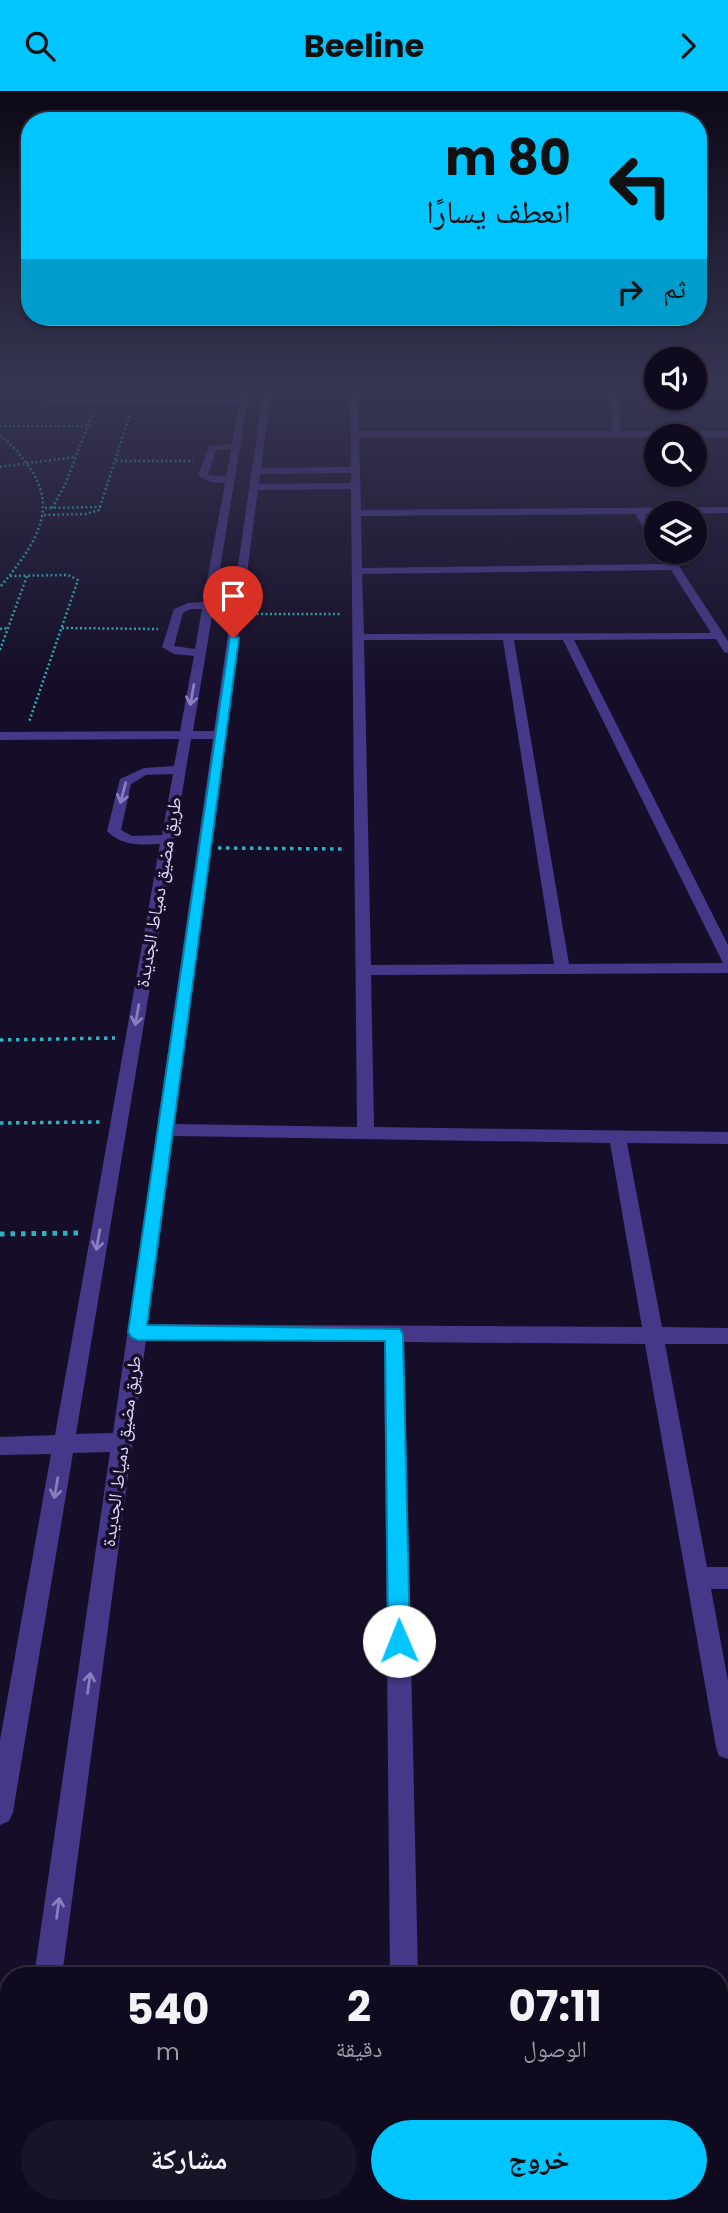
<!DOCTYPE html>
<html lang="ar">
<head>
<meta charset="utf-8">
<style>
  :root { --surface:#100a1e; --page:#191327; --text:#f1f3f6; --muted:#9c9aa4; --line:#302b3c; --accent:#01c5ff }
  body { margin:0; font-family:Poppins,"Noto Naskh Arabic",sans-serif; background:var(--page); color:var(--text); direction:rtl; height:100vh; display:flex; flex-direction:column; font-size:26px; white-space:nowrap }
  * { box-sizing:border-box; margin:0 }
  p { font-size:23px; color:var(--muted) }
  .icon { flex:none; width:38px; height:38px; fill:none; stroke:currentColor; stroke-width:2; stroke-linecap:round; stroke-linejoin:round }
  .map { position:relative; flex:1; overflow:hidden; direction:ltr }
  .sheet { position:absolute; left:0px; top:1876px; width:728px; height:247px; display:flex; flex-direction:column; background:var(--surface); border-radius:28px 28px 0 0; box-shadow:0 2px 5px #0004,0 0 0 2px var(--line); direction:rtl }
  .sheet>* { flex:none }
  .hud { position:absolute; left:21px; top:21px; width:686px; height:214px; border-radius:28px; box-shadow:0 2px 5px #0004,0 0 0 2px var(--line); direction:rtl; background:#01c5ff; color:#111; overflow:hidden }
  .controls { position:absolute; left:644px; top:256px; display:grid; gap:14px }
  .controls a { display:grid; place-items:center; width:63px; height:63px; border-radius:50%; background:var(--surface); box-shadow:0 2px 5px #0004,0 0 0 2px var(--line); font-size:35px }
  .pin { position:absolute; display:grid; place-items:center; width:60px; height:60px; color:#fff; margin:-72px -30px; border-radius:50% 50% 50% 0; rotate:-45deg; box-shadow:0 0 7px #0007 }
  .pin .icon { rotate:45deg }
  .me { position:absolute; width:77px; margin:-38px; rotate:359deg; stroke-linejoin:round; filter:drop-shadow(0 0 5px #0008) }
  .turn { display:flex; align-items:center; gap:24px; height:147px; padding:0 21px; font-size:32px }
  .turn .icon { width:91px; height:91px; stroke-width:2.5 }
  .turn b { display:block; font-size:49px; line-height:60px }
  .then { display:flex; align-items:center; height:66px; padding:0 21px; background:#0003; gap:14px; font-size:26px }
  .eta { display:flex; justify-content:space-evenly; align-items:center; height:119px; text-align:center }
  .eta b { font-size:42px; font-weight:700; line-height:49px }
  .cta { display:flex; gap:14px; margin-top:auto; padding:14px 21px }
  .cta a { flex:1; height:80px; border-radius:42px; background:var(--accent); color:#111; font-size:28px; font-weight:700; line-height:80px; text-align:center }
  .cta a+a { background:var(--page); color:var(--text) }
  header { display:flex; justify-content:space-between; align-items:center; height:91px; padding:0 21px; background:var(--accent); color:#111; font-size:32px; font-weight:700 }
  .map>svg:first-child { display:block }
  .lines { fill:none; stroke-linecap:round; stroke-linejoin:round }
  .path-far2 { stroke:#2ab4be; stroke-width:2.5; stroke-dasharray:2 2.5; stroke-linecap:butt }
  .path-far1 { stroke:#2ab4be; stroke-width:3.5; stroke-dasharray:3.5 4.5; stroke-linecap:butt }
  .path { stroke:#2ab4be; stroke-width:5; stroke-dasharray:4.5 6; stroke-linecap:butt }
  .minor { fill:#453889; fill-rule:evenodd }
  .oneway { stroke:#8a7fbe }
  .route { fill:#01c5ff; stroke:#0180a6; stroke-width:2 }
  .labels { text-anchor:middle; stroke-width:7; stroke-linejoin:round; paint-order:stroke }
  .street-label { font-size:19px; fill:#dfd5ff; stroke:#160e28 }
</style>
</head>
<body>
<header><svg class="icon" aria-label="forward" viewBox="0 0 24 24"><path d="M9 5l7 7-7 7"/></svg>Beeline<svg class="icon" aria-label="search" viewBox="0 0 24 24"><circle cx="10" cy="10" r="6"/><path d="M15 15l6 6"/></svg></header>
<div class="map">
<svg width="728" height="2122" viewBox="0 0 728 2122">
  <rect width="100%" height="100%" fill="#160e28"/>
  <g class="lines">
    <g class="path-far2">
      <path d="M0 335H87"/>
      <path d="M0 344C63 400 51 436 0 496"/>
      <path d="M116 370H193"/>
      <path d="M0 376 75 366"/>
      <path d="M45 417 101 416"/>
      <path d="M52 417 65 394 93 321"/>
      <path d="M44 424 86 423 99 419 130 323"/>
      <path d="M10 485 68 484 78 489 29 631"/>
      <path d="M252 523H342"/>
      <path d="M62 537 158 538"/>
      <path d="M0 538 8 537"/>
      <path d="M0 559 27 485"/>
    </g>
    <g class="path-far1">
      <path d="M218 757 346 758"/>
      <path d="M0 949 115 947"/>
      <path d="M0 1032 101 1031"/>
    </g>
    <path class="path" d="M0 1143 81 1142"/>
    <g class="minor">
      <path d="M242 295H250L248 310 256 312 247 314 193 640H214L264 295H272L261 377 351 376 350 295H358V302L610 303 609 295H617L621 340H728V346H359L361 419 728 416V422L645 423 656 440V451L652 450 635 423 361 425 362 477 667 473 659 460H669L728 550V562L724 561 716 548 574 549 728 854V882L371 884 374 1036 728 1041V1053L627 1052 662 1236 728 1237V1253H665L707 1476H728V1498H711L728 1590V1668L719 1665 716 1656 645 1253 404 1251 418 1885H390L384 1251 146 1249 62 1885H34L110 1361 73 1362 13 1721 9 1730 0 1734V1649L51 1363 0 1364V1346L55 1344 160 753C141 754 121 755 107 740L120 688 144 677 174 675 179 648 0 649V641L180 640 194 565 174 563 162 556 174 518 188 512 203 511 225 392 211 391 198 385 209 355 232 353 239 314 64 313 0 300V296L64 309H239ZM358 306 610 307 612 340H359ZM231 358 226 386 208 384 216 359ZM351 382V392L259 393 260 383ZM351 398 357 1036 174 1033 258 399ZM671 479 711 542 364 543 362 483ZM190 518H202L195 558 174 555 183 522ZM364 549H503L554 873 371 874ZM514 549H563L723 872 569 873ZM191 648H213L113 1342 76 1343ZM173 683 162 744 132 745 121 739 131 693 146 684ZM173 1045 610 1052 642 1236 148 1233Z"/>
      <path d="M9 2102V2114H32L31 2122H1Z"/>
      <rect x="393" y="2114" width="30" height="8"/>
    </g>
  </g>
  <defs><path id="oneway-shaft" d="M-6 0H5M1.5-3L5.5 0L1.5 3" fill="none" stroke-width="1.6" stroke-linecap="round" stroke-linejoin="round" transform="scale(1.75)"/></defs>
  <g class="oneway">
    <use href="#oneway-shaft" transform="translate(192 604) rotate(100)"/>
    <use href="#oneway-shaft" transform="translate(123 702) rotate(105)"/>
    <use href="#oneway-shaft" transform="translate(137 924) rotate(100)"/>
    <use href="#oneway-shaft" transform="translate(98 1149) rotate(100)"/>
    <use href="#oneway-shaft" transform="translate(56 1397) rotate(100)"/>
    <use href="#oneway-shaft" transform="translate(89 1592) rotate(-82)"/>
    <use href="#oneway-shaft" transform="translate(58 1817) rotate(-82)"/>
  </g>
  <linearGradient id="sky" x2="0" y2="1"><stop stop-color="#0c0816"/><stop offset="0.5" stop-color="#363653"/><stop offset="1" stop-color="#363653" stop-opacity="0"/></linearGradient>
  <rect width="728" height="592" fill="url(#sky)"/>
  <path class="route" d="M230 545 239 547 147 1234 400 1238 403 1243 410 1550 406 1557 399 1560 391 1557 388 1550 385 1250 137 1249 131 1246 128 1241Z"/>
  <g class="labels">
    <g class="street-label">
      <text transform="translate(158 801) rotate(-80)" y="7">طريق مضيق دمياط الجديدة</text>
      <text transform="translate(121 1360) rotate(-82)" y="7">طريق مضيق دمياط الجديدة</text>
    </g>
  </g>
</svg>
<div class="controls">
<a><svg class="icon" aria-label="sound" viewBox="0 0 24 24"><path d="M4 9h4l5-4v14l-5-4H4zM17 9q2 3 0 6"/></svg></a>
<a><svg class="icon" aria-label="search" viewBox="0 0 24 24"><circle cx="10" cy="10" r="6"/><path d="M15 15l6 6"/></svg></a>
<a><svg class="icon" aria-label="layers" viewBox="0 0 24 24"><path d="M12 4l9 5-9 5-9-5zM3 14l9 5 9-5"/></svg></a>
</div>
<div class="pin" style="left:233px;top:547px;background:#d93025"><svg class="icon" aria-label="arrive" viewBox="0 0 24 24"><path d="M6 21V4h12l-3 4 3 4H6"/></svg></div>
<svg class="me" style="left:399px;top:1550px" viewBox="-20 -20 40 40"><circle r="19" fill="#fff"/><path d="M0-13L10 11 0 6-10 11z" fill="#01c5ff"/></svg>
<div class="hud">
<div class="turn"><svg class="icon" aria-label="left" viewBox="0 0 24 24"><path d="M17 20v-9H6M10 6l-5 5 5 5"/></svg><div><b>80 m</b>انعطف يسارًا</div></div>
<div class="then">ثم<svg class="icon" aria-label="right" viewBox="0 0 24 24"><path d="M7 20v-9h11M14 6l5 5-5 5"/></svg></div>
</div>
<section class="sheet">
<div class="eta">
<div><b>07:11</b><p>الوصول</p></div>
<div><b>2</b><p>دقيقة</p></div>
<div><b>540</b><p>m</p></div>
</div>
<div class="cta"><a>خروج</a><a>مشاركة</a></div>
</section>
</div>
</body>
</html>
